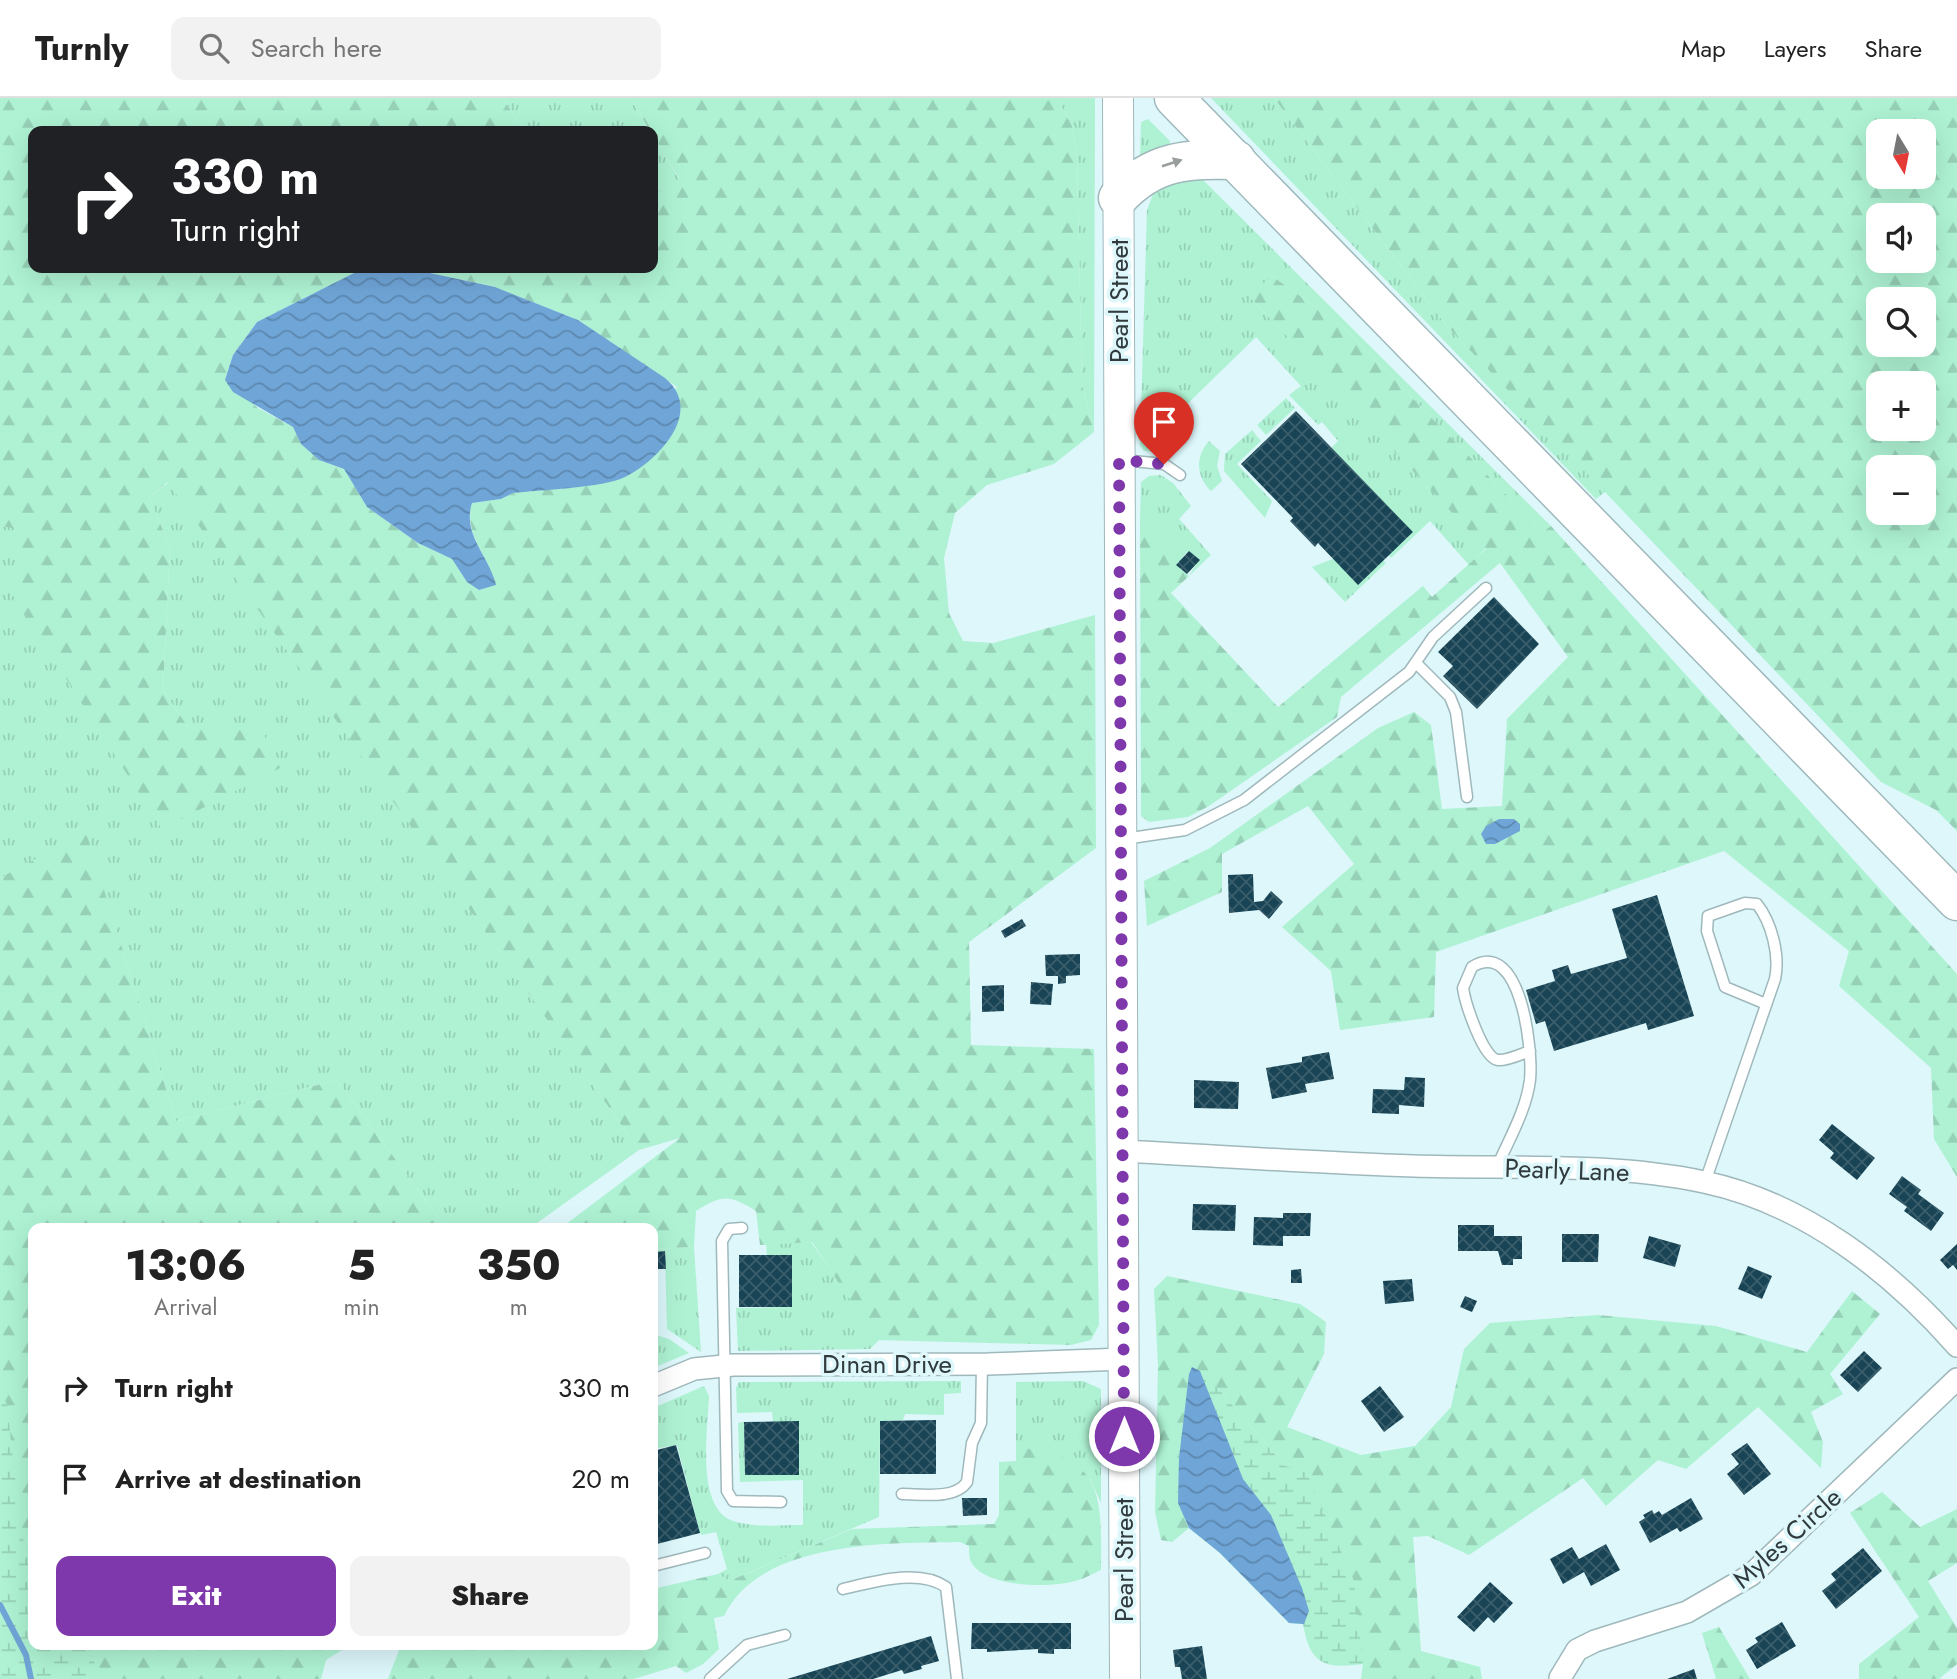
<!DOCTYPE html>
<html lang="en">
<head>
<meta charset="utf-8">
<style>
  :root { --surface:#fff; --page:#f2f2f2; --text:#222; --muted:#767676; --line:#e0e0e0; --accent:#7e38ab }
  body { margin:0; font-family:Jost,sans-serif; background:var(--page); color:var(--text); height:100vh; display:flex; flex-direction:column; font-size:26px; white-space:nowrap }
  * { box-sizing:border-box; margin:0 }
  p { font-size:23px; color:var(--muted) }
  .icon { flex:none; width:38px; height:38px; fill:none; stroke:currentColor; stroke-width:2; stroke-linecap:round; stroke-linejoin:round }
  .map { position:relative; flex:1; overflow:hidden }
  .panel { position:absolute; left:28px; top:1125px; width:630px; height:427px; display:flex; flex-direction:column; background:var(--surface); border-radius:14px; box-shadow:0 7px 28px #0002 }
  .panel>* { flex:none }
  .guide { position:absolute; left:28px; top:28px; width:630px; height:147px; border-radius:14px; box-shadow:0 7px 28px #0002; background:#202124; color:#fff; overflow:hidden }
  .needle { width:46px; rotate:170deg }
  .fabs { position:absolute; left:1866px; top:21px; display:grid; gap:14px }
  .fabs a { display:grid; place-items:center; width:70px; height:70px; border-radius:14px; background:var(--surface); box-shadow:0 7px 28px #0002; font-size:35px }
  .pin { position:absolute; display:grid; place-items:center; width:60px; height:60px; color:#fff; margin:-72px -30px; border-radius:50% 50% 50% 0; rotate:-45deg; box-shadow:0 0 7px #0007 }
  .pin .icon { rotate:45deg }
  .me { position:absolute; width:77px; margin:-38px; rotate:0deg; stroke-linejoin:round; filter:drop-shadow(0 0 5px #0008) }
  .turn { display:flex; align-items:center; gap:24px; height:147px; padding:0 28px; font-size:32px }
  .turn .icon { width:91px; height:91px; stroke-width:2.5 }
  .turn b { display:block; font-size:49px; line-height:60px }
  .eta { display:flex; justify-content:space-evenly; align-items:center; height:119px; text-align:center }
  .eta b { font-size:42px; font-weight:800; line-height:49px }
  .button { display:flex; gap:14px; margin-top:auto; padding:14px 28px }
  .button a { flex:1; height:80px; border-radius:14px; background:var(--accent); color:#fff; font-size:28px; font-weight:800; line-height:80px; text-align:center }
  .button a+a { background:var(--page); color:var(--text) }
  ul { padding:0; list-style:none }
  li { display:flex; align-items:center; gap:21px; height:91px; padding:0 28px }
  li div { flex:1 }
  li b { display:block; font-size:26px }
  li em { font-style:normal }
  header { display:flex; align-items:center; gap:42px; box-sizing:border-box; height:98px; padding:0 35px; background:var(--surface); border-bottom:2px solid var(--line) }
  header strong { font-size:33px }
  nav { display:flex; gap:38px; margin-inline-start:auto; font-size:24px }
  .search { width:490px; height:63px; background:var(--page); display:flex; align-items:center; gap:18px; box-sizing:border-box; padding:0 24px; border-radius:14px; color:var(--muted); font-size:26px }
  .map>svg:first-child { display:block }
  .grass { fill:url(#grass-tufts) }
  .forest { fill:url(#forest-firs); fill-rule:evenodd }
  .wetland { fill:url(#wetland-marsh) }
  .water { fill:url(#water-waves) }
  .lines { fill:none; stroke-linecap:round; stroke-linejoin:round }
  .stream { stroke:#6fa5d7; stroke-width:6 }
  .building { fill:url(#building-cross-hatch) }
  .lane-casing { stroke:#9fb8bb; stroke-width:13 }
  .street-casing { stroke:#9fb8bb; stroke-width:24 }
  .secondary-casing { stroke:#9fb8bb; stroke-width:32 }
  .highway-casing { stroke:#9fb8bb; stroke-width:41 }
  .lane { stroke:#fff; stroke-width:10 }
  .street { stroke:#fff; stroke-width:21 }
  .secondary { stroke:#fff; stroke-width:30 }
  .highway { stroke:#fff; stroke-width:38 }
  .oneway { fill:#989d9e }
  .route { stroke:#7e38ab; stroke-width:12; stroke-dasharray:0 21.6 }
  .labels { text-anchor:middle; stroke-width:7; stroke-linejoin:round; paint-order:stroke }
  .street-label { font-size:26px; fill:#313b3d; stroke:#ddf7fb }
</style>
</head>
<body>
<header>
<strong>Turnly</strong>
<div class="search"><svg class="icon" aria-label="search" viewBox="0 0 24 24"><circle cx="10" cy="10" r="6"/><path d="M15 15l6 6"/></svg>Search here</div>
<nav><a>Map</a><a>Layers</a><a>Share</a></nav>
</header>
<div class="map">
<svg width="1957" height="1581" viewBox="0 0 1957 1581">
  <defs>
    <pattern id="grass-tufts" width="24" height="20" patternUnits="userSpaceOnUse" patternTransform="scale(1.75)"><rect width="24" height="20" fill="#aef2d3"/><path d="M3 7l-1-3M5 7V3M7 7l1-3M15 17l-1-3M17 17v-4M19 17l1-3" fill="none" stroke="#96d0b6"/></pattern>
    <pattern id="forest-firs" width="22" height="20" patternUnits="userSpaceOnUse" patternTransform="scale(1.75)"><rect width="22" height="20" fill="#aef2d3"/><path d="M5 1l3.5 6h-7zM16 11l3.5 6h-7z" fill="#96d0b6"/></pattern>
    <pattern id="wetland-marsh" width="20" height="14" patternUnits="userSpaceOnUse" patternTransform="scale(1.75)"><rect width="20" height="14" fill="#aef2d3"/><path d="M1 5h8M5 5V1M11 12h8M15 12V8" fill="none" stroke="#96d0b6"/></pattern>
    <pattern id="water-waves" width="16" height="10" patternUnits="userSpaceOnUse" patternTransform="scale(1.75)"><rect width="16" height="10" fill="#6fa5d7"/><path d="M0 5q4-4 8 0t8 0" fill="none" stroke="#5c88b0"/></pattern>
    <pattern id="building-cross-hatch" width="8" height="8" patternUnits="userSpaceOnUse" patternTransform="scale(1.75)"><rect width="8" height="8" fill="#184455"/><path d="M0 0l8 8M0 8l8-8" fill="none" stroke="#3a5e6b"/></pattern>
  </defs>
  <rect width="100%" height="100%" fill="#ddf7fb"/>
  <g class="grass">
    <path d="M502 0H630L650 33H525Z"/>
    <path d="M1057 0H1095L1094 334 1082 286 1077 60 1072 28Z"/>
    <path d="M1211 0H1274L1446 227 1606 393 1596 401Z"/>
    <path d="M1148 21 1170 43 1167 55 1149 63 1140 58 1141 24Z"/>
    <path d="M653 37 679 81 653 98Z"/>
    <path d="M1194 77 1203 82 1551 428 1543 434 1342 228 1272 178 1250 199 1486 450 1469 467 1430 423 1391 460 1389 457 1331 350 1338 343 1322 324 1318 327 1289 297 1301 288 1256 239 1179 314 1188 323V329L1170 355 1144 353 1140 347 1147 112 1155 91Z"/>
    <path d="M1286 300 1295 310 1266 337 1257 327Z"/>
    <path d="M1252 332 1261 343 1237 366 1272 403 1265 420 1224 373 1225 356Z"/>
    <path d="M1209 343 1220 353 1217 368 1222 383 1211 393C1196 378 1195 359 1209 343Z"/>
    <path d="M1161 377 1173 385 1191 408 1179 421 1211 457 1189 478 1199 462 1188 453 1176 467 1171 462 1169 441 1140 421 1141 384 1149 378Z"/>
    <path d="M169 384 639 1052 530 1130H446L337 982 176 1023 86 735 0 780V428L18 430 162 731 261 632H190L163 592 170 449 149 399Z"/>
    <path d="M1333 461 1383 462 1386 465 1345 504 1312 469Z"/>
    <path d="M811 1144 879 1242 870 1251 738 1253 736 1210 792 1209V1158L767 1157 766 1146Z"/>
    <path d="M694 1149 701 1254 667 1231 665 1153 655 1154 656 1171H653V1151Z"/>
    <path d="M653 1236 669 1241 689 1255 653 1270Z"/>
    <path d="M961 1283V1295L944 1296V1317L905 1316 903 1322 880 1323 879 1419 729 1483 718 1476 727 1471 716 1434 702 1437 700 1435 677 1347 653 1351V1310L704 1288 709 1298C708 1330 695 1410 733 1423 754 1430 780 1427 803 1427V1382L740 1384 738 1325 744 1324 745 1377 799 1376 798 1324H773L772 1314 737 1315 736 1290 739 1284Z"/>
    <path d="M1083 1283 1101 1291V1405L1090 1381 1016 1352V1284Z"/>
  </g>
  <g class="forest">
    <path d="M0 0H502L525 33H33V170H653V98L679 80 630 0H1057L1072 28 1077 60 1082 286 1094 334 1054 366 987 387 955 415 944 460 949 515 963 543 993 545 1095 517 1096 750 969 844 971 947 1094 951 1099 1227 1091 1242 1071 1247 876 1242 812 1144 760 1147 756 1113C730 1097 723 1096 696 1113L694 1149 653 1151V1130H561L680 1040 639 1052 168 384 149 399 170 449 163 592 190 632H261L282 669 162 731 12 496 18 431 0 428ZM407 170 495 189 578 222 677 289 568 390 513 395 501 401 472 405C463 437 489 457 495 487L479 492 467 484 452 461 418 445 367 409 344 371 319 362 301 346 293 329 258 310 225 282 233 257 257 224 356 174Z"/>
    <path d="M1274 0H1957V733L1936 712 1881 684 1446 227ZM1878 33H1923V79H1878ZM1878 117H1923V163H1878ZM1878 201H1923V247H1878ZM1878 285H1923V331H1878ZM1878 369H1923V415H1878Z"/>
    <path d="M1272 178 1342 228 1543 434 1551 428 1957 876V1079L1934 1041 1931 970 1839 888 1849 853 1724 753 1436 854 1434 919 1340 932 1331 873 1282 829 1354 766 1308 708 1222 756V794L1147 828 1144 783 1210 750 1378 630 1414 614 1431 627 1442 711 1502 708 1507 621 1568 559 1500 465 1341 599 1337 619 1209 708 1188 719 1149 724 1141 718 1140 421 1170 441 1171 462 1189 478 1171 495 1278 609 1423 488 1432 499 1486 451 1249 198Z"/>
    <path d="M86 734 176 1023 337 982 446 1130H33V1516L0 1542V780Z"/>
    <path d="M1167 1178 1300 1206 1326 1224 1324 1256 1287 1329 1361 1357 1415 1348 1451 1309 1464 1251 1490 1225 1598 1217 1716 1228 1807 1254 1852 1193 1880 1216 1830 1276 1843 1296 1811 1314 1823 1344 1821 1370 1758 1309 1686 1371 1658 1362 1606 1408 1583 1380 1469 1457 1428 1438 1413 1439 1421 1553 1480 1569 1482 1581H1361L1363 1566 1285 1368 1216 1288 1178 1405 1189 1430 1172 1444 1161 1442 1155 1414 1158 1267 1154 1191Z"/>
    <path d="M1023 1350C1107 1359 1101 1404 1101 1472 1092 1476 1084 1481 1075 1483 1051 1490 985 1490 971 1464 969 1460 969 1453 969 1448L960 1444C889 1445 760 1442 724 1518L714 1520 719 1551 703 1566 686 1575 676 1568 634 1581H388L401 1547H653V1491L718 1476 729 1483 852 1431 994 1426 999 1417V1364L1016 1363V1352Z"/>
    <path d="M1882 1394 1920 1429 1957 1411V1465L1928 1483 1957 1530V1566L1939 1581H1859V1566L1919 1519 1850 1415Z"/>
    <path d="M1719 1529 1750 1581H1716L1702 1535Z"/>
    <path d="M33 1547H350L326 1562 321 1581H0Z"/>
  </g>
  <g class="wetland">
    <path d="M1192 1269 1216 1288 1285 1368 1306 1373 1354 1483 1363 1566C1325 1571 1310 1567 1303 1526L1289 1525 1220 1455 1189 1430 1178 1405 1179 1360 1189 1276Z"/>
    <path d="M0 1290 7 1307 16 1387 15 1418 19 1437 33 1451V1547H85L103 1581H0Z"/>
  </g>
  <g class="water">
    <path d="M407 170 495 189 578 222 665 280C705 313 659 362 625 379 603 390 539 392 513 395L501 401 472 405C462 437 489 457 496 487L479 492 467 484 452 461 418 445 367 409 344 371 319 362 301 346 293 329 233 294 225 282 233 257 257 224 356 174Z"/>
    <path d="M1499 721H1514L1520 726V733L1495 746H1486L1481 736 1486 728Z"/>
    <path d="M1192 1269 1200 1273 1243 1381 1271 1417 1302 1490 1309 1513 1304 1526 1289 1525 1220 1455 1189 1430 1178 1405 1179 1360 1189 1276Z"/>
  </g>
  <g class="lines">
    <path class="stream" d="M0 1507 26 1557 31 1581"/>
  </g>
  <g class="building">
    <path d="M1296 313 1413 434 1358 487 1318 445 1315 449 1290 423 1293 420 1241 366Z"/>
    <path d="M1189 453 1200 462 1187 476 1176 467Z"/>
    <path d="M1494 499 1539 546 1477 611 1443 578 1453 568 1438 554Z"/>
    <path d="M1253 776 1254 804 1263 803 1271 793 1283 804 1269 821 1259 812 1229 815 1228 777Z"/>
    <path d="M1657 797 1694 918 1648 932 1646 925 1554 953 1545 923 1536 926 1526 892 1555 883 1552 872 1568 867 1571 876 1627 860 1612 811Z"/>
    <path d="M1022 821 1026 828 1005 840 1001 833Z"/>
    <path d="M1080 856V877L1066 878V885L1058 886V878H1046L1045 857Z"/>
    <path d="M1031 884 1053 886 1051 907 1030 906Z"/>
    <path d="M1004 887V913L982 914V888Z"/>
    <path d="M1329 954 1334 981 1305 986 1307 994 1272 1001 1266 970 1302 964V959Z"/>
    <path d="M1405 979 1425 980 1424 1009 1399 1007V1016L1372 1015 1373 991 1404 992Z"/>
    <path d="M1194 982 1239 984 1238 1011 1194 1010Z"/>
    <path d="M1832 1026 1875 1060 1857 1082 1830 1060 1834 1055 1819 1042Z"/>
    <path d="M1902 1078 1921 1092 1918 1096 1944 1115 1931 1133 1904 1113 1907 1109 1889 1096Z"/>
    <path d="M1193 1106 1236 1107 1235 1133 1192 1132Z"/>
    <path d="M1283 1115H1311L1310 1138H1283V1148L1253 1147 1254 1119 1283 1120Z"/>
    <path d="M1458 1127H1494V1138H1522V1161H1513V1167H1502L1498 1153H1458Z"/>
    <path d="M1562 1136H1599L1598 1164H1562Z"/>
    <path d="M1649 1138 1681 1147 1675 1169 1643 1160Z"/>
    <path d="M1957 1146V1172L1953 1167 1948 1171 1940 1162Z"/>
    <path d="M665 1153 666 1171H656L655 1154Z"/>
    <rect x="739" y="1157" width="53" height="52"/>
    <path d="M1748 1168 1772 1178 1762 1201 1738 1191Z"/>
    <path d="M1301 1171 1302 1185H1291V1172Z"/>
    <path d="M1412 1181 1414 1203 1385 1206 1383 1183Z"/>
    <path d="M1465 1198 1477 1203 1472 1214 1460 1209Z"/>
    <path d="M1864 1253 1882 1270 1858 1294 1840 1277Z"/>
    <path d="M1380 1288 1404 1319 1384 1334 1361 1303Z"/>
    <path d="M936 1322V1376H880V1323Z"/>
    <path d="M799 1323V1377H745L744 1324Z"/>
    <path d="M1747 1345 1771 1376 1744 1397 1727 1376 1739 1366 1731 1356Z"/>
    <path d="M676 1347 700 1435 653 1447V1353Z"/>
    <path d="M962 1400H987V1417L963 1418Z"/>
    <path d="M1691 1400 1703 1421 1680 1434 1677 1430 1650 1445 1639 1424 1645 1420 1643 1417 1652 1412 1654 1416 1659 1413 1662 1417Z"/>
    <path d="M1606 1446 1620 1472 1591 1488 1584 1474 1563 1486 1550 1461 1572 1449 1579 1461Z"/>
    <path d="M1863 1450 1882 1473 1836 1511 1822 1493 1836 1482 1831 1476Z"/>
    <path d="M1490 1484 1513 1505 1494 1525 1488 1519 1474 1534 1457 1519Z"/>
    <path d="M1782 1524 1796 1548 1757 1571 1746 1552 1758 1544 1755 1540Z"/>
    <path d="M972 1525H1071V1551H1054V1556L1038 1555V1551L987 1554V1551H971Z"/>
    <path d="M931 1538 939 1563 921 1568 922 1571 904 1576 902 1572 873 1581H787Z"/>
    <path d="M1202 1548 1207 1581H1182L1180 1569H1175L1173 1552Z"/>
    <path d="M1694 1571 1697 1581H1667Z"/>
  </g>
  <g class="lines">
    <defs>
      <g id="lane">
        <path d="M1122 362 1164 366 1180 377"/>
        <path d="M1417 566 1450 599 1456 614 1467 699"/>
        <path d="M1124 741 1185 732 1244 702 1409 574 1433 539 1486 490"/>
        <path d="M1497 1069C1509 1041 1526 1013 1530 982 1533 952 1521 839 1472 869L1463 890C1465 904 1483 961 1498 962 1507 963 1521 956 1530 953"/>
        <path d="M1705 1084 1775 881C1780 858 1772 825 1757 806L1745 805 1708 818 1707 833 1725 889 1766 906"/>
        <path d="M742 1130 729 1131 722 1143 727 1393 733 1403 781 1404"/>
        <path d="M902 1396C921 1396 955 1402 967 1384L972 1345 981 1325 982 1266"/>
        <path d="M653 1468 705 1455"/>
        <path d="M843 1491C873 1484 919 1470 946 1489L957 1581"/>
        <path d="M710 1581 747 1547 785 1537"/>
      </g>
      <g id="street">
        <path d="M1123 1053C1220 1058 1317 1065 1414 1068 1510 1071 1609 1064 1704 1084 1804 1105 1891 1173 1957 1248"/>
        <path d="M653 1288 694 1271 733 1267 988 1266 1124 1261"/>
        <path d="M1560 1580 1577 1552 1595 1543 1687 1514 1751 1477 1957 1281"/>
      </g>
      <path id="secondary" d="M1118 0 1125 1581"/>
      <g id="highway">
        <path d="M1174 0 1957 803"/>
        <path d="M1118 100C1154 61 1188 61 1236 62"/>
      </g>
    </defs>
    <use href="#lane" class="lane-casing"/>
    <use href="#street" class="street-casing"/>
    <use href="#secondary" class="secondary-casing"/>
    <use href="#highway" class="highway-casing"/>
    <use href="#lane" class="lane"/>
    <use href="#street" class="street"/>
    <use href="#secondary" class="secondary"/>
    <use href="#highway" class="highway"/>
  </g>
  <defs><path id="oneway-solid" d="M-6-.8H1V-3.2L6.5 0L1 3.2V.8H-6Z" transform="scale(1.75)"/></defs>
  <use class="oneway" href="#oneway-solid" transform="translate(1172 65) rotate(-18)"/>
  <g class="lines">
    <path class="route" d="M1124 1338 1119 362 1164 366"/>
  </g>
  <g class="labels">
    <g class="street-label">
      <text transform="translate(1119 203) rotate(-90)" y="9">Pearl Street</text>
      <text transform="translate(1567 1072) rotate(2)" y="9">Pearly Lane</text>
      <text x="887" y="1275">Dinan Drive</text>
      <text transform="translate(1787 1440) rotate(-42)" y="9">Myles Circle</text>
      <text transform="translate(1124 1462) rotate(-90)" y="9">Pearl Street</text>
    </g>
  </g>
</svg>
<div class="fabs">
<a><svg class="needle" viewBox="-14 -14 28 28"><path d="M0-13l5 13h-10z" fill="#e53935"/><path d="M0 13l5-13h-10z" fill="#767676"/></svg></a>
<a><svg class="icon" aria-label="sound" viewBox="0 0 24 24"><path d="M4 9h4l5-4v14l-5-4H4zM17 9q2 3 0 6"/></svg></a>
<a><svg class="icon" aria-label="search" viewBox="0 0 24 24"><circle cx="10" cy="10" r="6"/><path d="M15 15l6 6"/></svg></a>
<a>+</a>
<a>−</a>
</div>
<div class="pin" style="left:1164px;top:366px;background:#d93025"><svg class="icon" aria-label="arrive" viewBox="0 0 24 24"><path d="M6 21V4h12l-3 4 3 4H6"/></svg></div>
<svg class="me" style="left:1124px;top:1338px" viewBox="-20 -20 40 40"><circle r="17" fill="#7e38ab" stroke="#fff" stroke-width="3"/><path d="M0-11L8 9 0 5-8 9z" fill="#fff"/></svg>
<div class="guide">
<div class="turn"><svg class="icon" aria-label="right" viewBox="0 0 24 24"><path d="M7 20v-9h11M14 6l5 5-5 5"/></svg><div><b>330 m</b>Turn right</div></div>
</div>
<section class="panel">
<div class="eta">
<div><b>13:06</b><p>Arrival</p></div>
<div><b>5</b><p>min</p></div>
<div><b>350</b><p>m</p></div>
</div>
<ul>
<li><svg class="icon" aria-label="right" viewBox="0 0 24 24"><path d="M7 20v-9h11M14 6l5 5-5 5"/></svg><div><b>Turn right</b></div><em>330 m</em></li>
<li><svg class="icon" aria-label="arrive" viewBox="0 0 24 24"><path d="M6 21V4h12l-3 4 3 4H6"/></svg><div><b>Arrive at destination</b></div><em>20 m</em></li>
</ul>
<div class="button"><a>Exit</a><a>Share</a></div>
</section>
</div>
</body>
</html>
